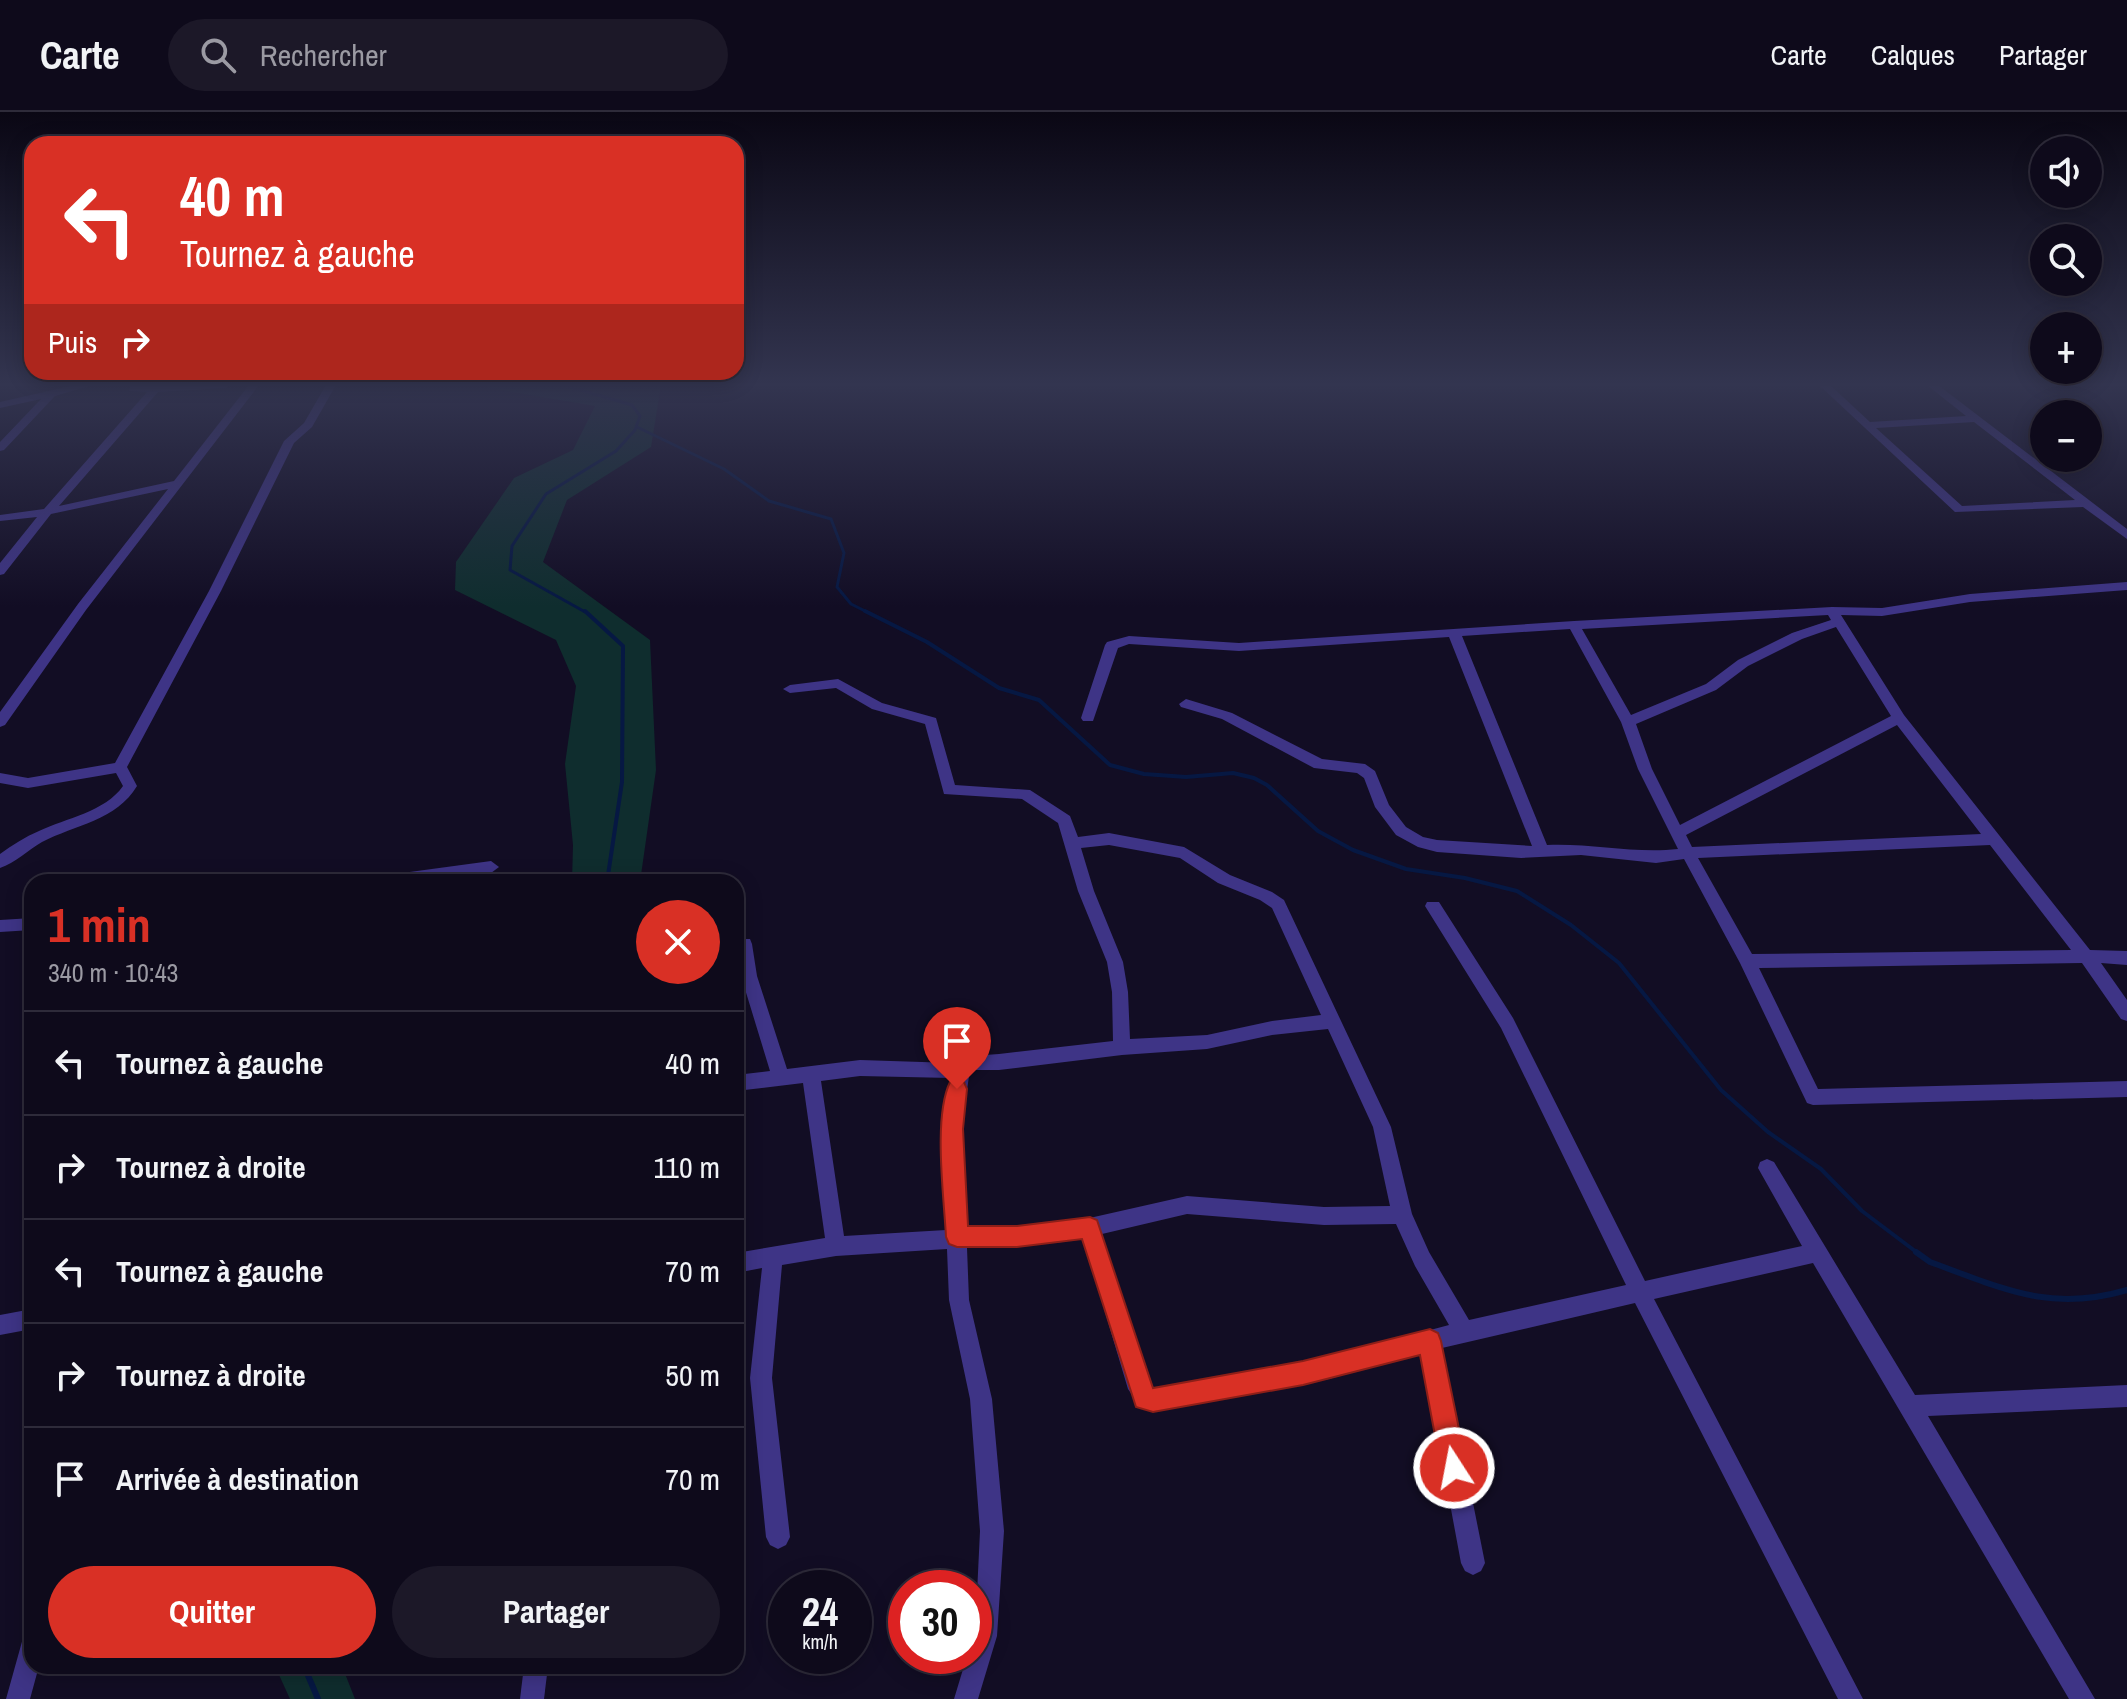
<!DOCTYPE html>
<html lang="fr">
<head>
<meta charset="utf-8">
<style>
  :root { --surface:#0e0a1b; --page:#1c1828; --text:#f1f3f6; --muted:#9b9aa3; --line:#2e2b3a; --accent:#d93025 }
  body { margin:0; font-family:"Archivo Narrow",sans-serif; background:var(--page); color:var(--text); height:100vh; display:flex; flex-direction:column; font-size:30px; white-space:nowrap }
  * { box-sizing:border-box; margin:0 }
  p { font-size:26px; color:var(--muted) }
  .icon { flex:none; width:44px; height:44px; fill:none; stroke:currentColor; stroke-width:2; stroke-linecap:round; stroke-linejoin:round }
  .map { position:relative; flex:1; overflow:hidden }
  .panel { position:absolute; left:24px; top:762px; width:720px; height:800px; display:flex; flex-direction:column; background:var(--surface); border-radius:24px; box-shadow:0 4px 20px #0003,0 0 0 2px var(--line) }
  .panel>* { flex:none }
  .top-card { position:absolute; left:24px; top:24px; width:720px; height:244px; border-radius:24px; box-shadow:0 4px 20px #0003,0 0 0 2px var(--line); background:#d93025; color:#fff; overflow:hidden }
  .fabs { position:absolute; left:2030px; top:24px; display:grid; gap:16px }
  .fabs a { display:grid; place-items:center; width:72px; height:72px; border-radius:50%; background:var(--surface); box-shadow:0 4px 20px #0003,0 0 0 2px var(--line); font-size:40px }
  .speed { position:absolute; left:768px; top:1458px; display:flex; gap:16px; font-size:40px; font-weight:700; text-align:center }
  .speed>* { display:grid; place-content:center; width:104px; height:104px; border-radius:50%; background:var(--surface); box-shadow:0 4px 20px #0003,0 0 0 2px var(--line); line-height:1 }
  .speed small { font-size:20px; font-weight:400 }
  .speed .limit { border:12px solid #d22; background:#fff; color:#111 }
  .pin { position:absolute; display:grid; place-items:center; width:68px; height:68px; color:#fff; margin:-82px -34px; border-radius:50% 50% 50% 0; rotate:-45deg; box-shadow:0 0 8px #0007 }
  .pin .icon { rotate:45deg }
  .me { position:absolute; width:88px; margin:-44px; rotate:349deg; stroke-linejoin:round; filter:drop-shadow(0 0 6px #0008) }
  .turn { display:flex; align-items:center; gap:28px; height:168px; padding:0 24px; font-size:36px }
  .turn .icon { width:104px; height:104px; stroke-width:2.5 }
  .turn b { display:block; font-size:56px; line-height:68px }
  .then { display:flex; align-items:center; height:76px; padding:0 24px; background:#0003; gap:16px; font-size:30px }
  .round { display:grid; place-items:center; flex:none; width:84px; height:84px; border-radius:42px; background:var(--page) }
  .summary { display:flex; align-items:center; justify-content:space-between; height:136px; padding:0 24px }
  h1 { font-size:48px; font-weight:700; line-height:60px; color:var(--accent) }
  .primary-button { display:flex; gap:16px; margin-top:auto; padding:16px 24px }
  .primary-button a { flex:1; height:92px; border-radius:48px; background:var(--accent); color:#fff; font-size:32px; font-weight:700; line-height:92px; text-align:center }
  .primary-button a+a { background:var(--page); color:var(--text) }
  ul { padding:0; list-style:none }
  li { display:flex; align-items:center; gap:24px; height:104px; padding:0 24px; border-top:2px solid var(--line) }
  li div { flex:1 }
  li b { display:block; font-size:30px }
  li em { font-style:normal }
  header { display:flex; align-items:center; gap:48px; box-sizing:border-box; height:112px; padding:0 40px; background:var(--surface); border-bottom:2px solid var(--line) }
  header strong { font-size:38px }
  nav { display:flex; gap:44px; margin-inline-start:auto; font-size:28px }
  .search { width:560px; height:72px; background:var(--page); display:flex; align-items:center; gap:20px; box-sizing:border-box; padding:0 28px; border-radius:44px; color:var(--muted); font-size:30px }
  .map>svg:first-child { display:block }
  .green { fill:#0f2d2e }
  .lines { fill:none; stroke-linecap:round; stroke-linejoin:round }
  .stream-far2 { stroke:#061843; stroke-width:3 }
  .stream-far1 { stroke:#061843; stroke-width:4 }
  .stream { stroke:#061843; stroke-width:6 }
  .street { fill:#3e3486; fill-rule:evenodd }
  .route { fill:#d93025; stroke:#8d1f18; stroke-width:2 }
</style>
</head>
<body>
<header>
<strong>Carte</strong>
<div class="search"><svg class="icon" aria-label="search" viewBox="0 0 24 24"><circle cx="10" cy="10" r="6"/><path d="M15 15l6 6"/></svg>Rechercher</div>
<nav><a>Carte</a><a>Calques</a><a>Partager</a></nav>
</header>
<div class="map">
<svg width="2127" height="1587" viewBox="0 0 2127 1587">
  <rect width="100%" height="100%" fill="#120d24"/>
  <g class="green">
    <path d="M486 273H661L651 335 567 388 543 450 650 528 656 658 640 770H572L573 733 565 652 576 574 556 528 455 478 456 450 514 366 573 338 595 294 489 276Z"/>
    <path d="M275 1554H342L355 1587H290Z"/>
  </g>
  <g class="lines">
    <g class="stream-far2">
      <path d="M563 273 632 293 640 304 635 318 616 339 546 382 512 434 510 458 587 501"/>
      <path d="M637 315 724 357 769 389 831 407 844 441 837 475 851 492 869 501"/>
    </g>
    <g class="stream-far1">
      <path d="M585 499 623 534 622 670 607 770"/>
      <path d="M865 499 927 530 999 576 1039 588 1110 653 1144 662 1186 665 1233 661 1254 666 1267 673 1318 719 1353 738 1406 757 1465 766 1517 779 1571 813 1619 851 1721 978 1768 1020 1821 1057 1862 1099 1919 1142"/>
    </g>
    <g class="stream">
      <path d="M1916 1140 1930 1150C2002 1176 2049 1201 2127 1178"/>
      <path d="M304 1554 318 1587"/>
    </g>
    <g class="street">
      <path d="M75 273H93L55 284 4 338 0 339V330L41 287 0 296V290Z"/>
      <path d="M131 273H230L225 276 158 280 59 394 174 369 249 273H259L86 498 5 613 0 615V600L78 492 168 377 51 402 4 462 0 463V451L37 405 0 409V403L44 397 147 280 129 279Z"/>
      <path d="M326 273H336L312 315 294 331 221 479 127 655 137 674C117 708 75 713 42 730 28 738 15 751 0 756V742C12 733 25 725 39 719 66 706 105 700 123 674L116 661 28 676 0 671V661L28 666 115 651 209 479 284 329 304 311Z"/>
      <path d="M1819 273H1830L1870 310 1966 304 1927 273H1938L2127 417V427L2083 395 1955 400ZM1974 310 2075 388 1962 394 1876 316Z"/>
      <path d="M2127 470V478L1970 490 1882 504 1841 503 1904 603 2090 838 2127 839V853L2101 851 2127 888V909L2121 907 2082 851 1759 856 1818 977 2127 969V985L1813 993 1807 991 1740 851 1684 747 1656 751 1581 743 1521 746 1437 740 1418 735 1396 723 1375 695 1364 666 1357 661 1314 656 1222 607 1181 595 1179 592 1186 587 1232 601 1322 647 1365 652 1375 659 1389 693 1406 715 1423 725 1437 728 1532 734 1449 525 1239 539 1129 532 1118 536 1093 609H1083L1081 606 1105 533 1107 530 1129 524 1239 531 1574 509 1832 495 1882 496 1970 482ZM1828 503 1831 508 1792 521 1738 548 1706 572 1631 603 1582 517ZM1836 515 1891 604 1680 713 1652 657 1636 612 1716 578 1748 554 1802 527ZM1570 517 1621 610 1638 657 1678 737C1635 742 1591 731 1547 733L1462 524ZM1897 613 1981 722 1692 735 1686 723ZM1990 733 2071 838 1752 842 1698 746Z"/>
      <path d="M838 567 882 591 936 606 955 673 1030 678 1070 704 1078 725 1109 721 1184 735 1230 763 1272 780 1284 788 1391 1015 1412 1102 1429 1140 1469 1208 1626 1173 1501 916 1425 794 1427 790H1439L1513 906 1645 1169 1802 1134 1758 1056 1760 1050 1767 1047 1774 1050 1915 1283 2127 1273V1295L1928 1304 2095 1587H2069L1813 1151 1654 1187 1863 1587H1838L1635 1191 1442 1236 1485 1451 1481 1459 1473 1463 1465 1459 1461 1451 1422 1241 1329 1267 1149 1299 1141 1296 1128 1277 1083 1126 1063 1130 967 1136 969 1188 992 1287 1004 1419 997 1524 978 1587H954L967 1544H974L980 1419 970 1287 949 1188 947 1137 836 1144 782 1153 772 1266 790 1425 786 1433 778 1437 770 1433 766 1425 750 1266 762 1156 736 1161V1141L825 1126 803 971 736 979V963L770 959 741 864 736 832 738 827H750L752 832 757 864 787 957 860 948 953 951 956 945 999 942 1113 929 1112 880 1107 850 1078 779 1058 711 1022 687 944 682 925 612 872 597 836 576 790 581 783 577 790 573ZM1109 733 1180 746 1218 771 1260 788 1272 796 1321 903 1272 909 1207 923 1130 927 1128 880 1123 850 1094 779 1081 736ZM1328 917 1373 1015 1390 1094 1324 1095 1187 1084 1063 1112 966 1117 961 1017 970 958H999L1122 943 1207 937 1272 923ZM860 964 951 966 943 1017 946 1118 844 1124 821 969ZM1187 1102 1324 1113 1396 1112 1415 1154 1449 1213 1329 1245 1153 1276 1148 1271 1102 1122Z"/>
      <path d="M491 749 499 755 491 761 424 770H372L380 764Z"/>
      <path d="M32 806V818L0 820V808Z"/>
      <path d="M32 1197V1217L0 1223V1203Z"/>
      <path d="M32 1523V1554H39L30 1587H6L23 1526Z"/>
      <path d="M524 1554H548L544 1587H520Z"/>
    </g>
  </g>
  <linearGradient id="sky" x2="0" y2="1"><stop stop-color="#0a0714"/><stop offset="0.55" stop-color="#333550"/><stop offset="1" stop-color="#333550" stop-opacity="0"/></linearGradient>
  <rect width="2127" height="495" fill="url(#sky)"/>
  <path class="route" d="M957 968 964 970 967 977 963 1017 968 1114H1017L1090 1105 1097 1108 1153 1276 1303 1249 1430 1217 1438 1221 1441 1229 1467 1356 1463 1365 1454 1369 1445 1365 1441 1356 1420 1243 1303 1273 1153 1300 1136 1295 1082 1127 1017 1135H957L949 1132 946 1125C944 1085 933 1005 950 970Z"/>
</svg>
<div class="fabs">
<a><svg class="icon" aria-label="sound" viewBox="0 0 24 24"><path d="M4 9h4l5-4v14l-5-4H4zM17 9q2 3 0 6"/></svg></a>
<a><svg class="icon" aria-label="search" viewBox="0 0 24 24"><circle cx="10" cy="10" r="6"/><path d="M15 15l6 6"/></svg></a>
<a>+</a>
<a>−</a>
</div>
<div class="speed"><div>24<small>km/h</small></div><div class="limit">30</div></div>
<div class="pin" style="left:957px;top:977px;background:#d93025"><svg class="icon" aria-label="arrive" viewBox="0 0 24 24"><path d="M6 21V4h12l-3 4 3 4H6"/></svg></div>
<svg class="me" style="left:1454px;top:1356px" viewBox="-20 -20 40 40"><circle r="17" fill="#d93025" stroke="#fff" stroke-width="3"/><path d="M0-11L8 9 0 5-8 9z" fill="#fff"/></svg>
<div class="top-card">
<div class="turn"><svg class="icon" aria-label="left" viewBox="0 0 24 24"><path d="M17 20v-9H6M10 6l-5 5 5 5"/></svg><div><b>40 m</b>Tournez à gauche</div></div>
<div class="then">Puis<svg class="icon" aria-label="right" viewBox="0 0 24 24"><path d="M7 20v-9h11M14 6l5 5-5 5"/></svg></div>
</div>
<section class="panel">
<div class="summary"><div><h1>1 min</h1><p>340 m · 10:43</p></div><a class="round" style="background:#d93025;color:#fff"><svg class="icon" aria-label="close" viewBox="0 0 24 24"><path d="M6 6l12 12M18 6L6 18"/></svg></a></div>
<ul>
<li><svg class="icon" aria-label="left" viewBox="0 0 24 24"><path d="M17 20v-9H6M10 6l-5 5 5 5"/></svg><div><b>Tournez à gauche</b></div><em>40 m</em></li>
<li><svg class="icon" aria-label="right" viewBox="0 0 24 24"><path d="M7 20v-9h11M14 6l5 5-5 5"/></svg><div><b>Tournez à droite</b></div><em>110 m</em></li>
<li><svg class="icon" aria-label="left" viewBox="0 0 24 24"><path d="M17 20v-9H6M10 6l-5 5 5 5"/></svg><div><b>Tournez à gauche</b></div><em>70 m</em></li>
<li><svg class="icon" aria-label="right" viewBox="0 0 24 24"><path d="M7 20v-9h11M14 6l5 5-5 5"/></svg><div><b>Tournez à droite</b></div><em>50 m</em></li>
<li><svg class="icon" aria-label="arrive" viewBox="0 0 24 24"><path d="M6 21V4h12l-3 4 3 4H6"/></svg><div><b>Arrivée à destination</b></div><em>70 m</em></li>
</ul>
<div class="primary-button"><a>Quitter</a><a>Partager</a></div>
</section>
</div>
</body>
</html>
